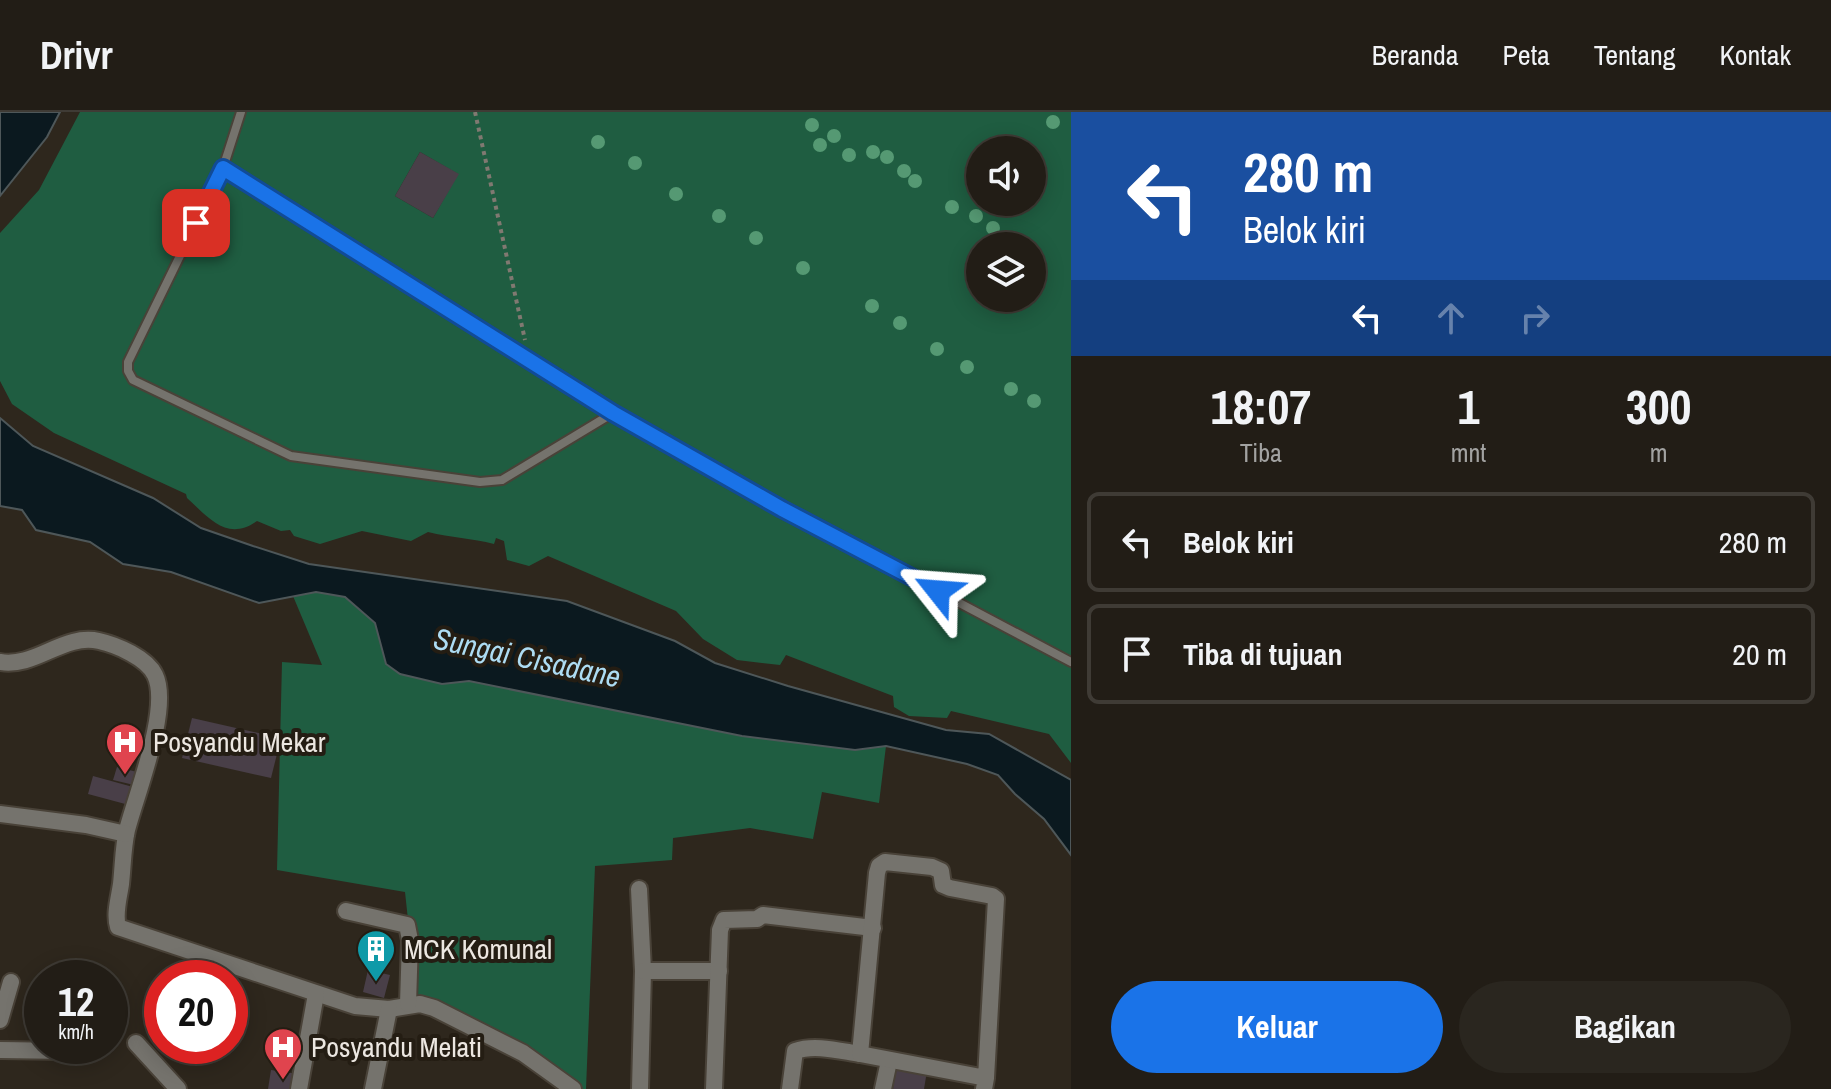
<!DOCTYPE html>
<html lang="id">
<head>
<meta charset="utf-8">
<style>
  :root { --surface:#221d16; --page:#2a261f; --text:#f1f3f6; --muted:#a2a2a1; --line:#3f3b35; --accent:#1a73e8 }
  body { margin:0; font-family:"Archivo Narrow",sans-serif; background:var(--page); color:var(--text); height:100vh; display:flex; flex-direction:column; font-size:30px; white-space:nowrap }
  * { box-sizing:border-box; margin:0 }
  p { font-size:26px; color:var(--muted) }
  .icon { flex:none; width:44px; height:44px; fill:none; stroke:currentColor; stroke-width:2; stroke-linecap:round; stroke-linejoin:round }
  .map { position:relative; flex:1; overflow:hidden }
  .sheet { display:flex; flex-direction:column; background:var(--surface); width:760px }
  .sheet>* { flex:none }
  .top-card { background:#1a4fa0; color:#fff; overflow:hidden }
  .buttons { position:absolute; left:966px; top:24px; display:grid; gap:16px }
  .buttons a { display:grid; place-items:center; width:80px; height:80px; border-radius:50%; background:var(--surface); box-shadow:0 4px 20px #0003,0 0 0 2px var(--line); font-size:40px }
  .speed { position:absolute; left:24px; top:848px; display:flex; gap:16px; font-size:40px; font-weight:700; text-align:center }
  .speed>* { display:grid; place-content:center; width:104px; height:104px; border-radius:50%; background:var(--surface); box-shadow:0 4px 20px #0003,0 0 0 2px var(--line); line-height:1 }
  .speed small { font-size:20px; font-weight:400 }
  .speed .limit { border:12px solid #d22; background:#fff; color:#111 }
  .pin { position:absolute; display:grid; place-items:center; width:68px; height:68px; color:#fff; margin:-34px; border-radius:16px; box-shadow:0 4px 12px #0006 }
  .me { position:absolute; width:88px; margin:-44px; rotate:298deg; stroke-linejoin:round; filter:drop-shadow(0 0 6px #0008) }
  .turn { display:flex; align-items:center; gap:28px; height:168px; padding:0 40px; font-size:36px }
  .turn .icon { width:104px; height:104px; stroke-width:2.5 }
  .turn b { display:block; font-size:56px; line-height:68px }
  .lanes { display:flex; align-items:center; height:76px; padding:0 40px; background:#0003; justify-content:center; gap:40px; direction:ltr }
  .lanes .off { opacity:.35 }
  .eta { display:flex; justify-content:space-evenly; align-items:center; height:136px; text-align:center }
  .eta b { font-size:48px; font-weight:800; line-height:56px }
  .cta { display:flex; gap:16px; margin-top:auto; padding:16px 40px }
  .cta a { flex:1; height:92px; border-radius:48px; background:var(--accent); color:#fff; font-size:32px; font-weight:800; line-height:92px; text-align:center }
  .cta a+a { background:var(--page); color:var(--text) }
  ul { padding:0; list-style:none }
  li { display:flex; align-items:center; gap:24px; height:100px; margin:0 16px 12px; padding:0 24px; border:4px solid var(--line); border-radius:12px }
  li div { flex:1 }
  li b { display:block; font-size:30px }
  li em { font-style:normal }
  header { display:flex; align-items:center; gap:48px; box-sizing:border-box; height:112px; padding:0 40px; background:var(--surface); border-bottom:2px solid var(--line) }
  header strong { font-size:38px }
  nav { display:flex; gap:44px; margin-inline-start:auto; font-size:28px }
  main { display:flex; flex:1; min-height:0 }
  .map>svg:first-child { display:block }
  .green { fill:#1f5d41; fill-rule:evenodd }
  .water { fill:#0b191f; stroke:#4e5759; stroke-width:2 }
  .building { fill:#493f48 }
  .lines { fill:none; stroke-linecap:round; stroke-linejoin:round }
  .service-casing { stroke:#494238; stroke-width:12 }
  .minor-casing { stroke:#494238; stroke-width:20 }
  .path { stroke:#807971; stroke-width:4; stroke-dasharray:4 4; stroke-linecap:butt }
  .service { stroke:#75736d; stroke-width:8 }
  .minor { stroke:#75736d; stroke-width:16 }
  .tree { fill:#559973 }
  .route-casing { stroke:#114b97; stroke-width:20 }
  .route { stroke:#1a73e8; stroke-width:14 }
  .labels { text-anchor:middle; stroke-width:8; stroke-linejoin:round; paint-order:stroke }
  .poi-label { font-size:28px; fill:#ece7e1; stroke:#241d13; text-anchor:start }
  .water-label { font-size:30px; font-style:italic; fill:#addcf3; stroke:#241d13 }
</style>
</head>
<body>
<header>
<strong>Drivr</strong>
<nav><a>Beranda</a><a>Peta</a><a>Tentang</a><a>Kontak</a></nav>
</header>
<main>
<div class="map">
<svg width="1071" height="977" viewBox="0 0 1071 977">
  <rect width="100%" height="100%" fill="#2e271d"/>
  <g class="green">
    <path d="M80 0H1071V651L1049 622 951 599 947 606 909 604 894 595 893 584 786 543 780 553 737 548 703 527 676 499 548 444 529 454 507 448 504 429 496 426 494 432C472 426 451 426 428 420L411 429 362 419 320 432 294 424 290 418 281 419 257 409C227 430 209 406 187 386L186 382 54 321 12 292 0 269V121L39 78ZM980 38H1032V90H980ZM420 40 458 62 433 106 395 84ZM980 134H1032V186H980Z"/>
    <path d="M316 480 345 485 375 511 386 552 400 562 442 572 469 569 742 624 855 638 886 634 879 691 822 680 813 727 750 716 673 726 672 748 595 754 586 977H579L534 941 416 882 405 780 277 758 282 550 322 553 293 484Z"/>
  </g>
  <g class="water">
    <path d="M0 0H60L47 25 0 84Z"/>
    <path d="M0 306 33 334 153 386 201 416 253 434 309 452 567 489 675 529 715 551 788 574 946 618 989 622 1071 668V743L1044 707 1015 682 998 663 967 652 886 634 855 638 742 624 469 569 442 572 400 562 386 552 375 511 345 485 316 480 259 491 171 460 123 452 90 430 36 418 22 398 0 394Z"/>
  </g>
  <g class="building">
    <path d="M420 40 459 62 433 106 395 84Z"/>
    <path d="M192 606 281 626 271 666 182 646Z"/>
    <path d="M117 655 137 660 134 673 113 668Z"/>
    <path d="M93 664 133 675 129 693 88 682Z"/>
    <path d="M368 858 390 863 384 886 363 880Z"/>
    <path d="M896 955 927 959 924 977H893Z"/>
    <path d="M271 958 298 962 296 977H268Z"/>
  </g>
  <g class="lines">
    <defs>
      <g id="service">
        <path d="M241 0 223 56 128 250V259L133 268 291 344 480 370 502 368 613 301"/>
        <path d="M223 56 613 301 782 397 1071 550"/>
      </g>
      <g id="minor">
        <path d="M0 550C36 556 63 521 99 529 117 533 147 546 155 563 171 596 136 683 127 718 123 735 123 754 121 772 119 786 114 802 118 815L355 894 389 897 420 892 434 896 523 941 573 977"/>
        <path d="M0 702 86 713 126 722"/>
        <path d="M639 777 643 859 640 977"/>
        <path d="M346 799 407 813 410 828 408 892"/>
        <path d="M643 859H719"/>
        <path d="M0 908 11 870"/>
        <path d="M136 931 178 977"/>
        <path d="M0 938 68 939"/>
        <path d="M299 977 316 882"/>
        <path d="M373 977 389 897"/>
        <path d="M714 977 720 818 724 808 757 807 763 803 873 816"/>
        <path d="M790 977 795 939C815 932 840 939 860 942"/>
        <path d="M883 977 889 949"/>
        <path d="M984 977 986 966 996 787 992 784 950 776 943 773 941 759 932 755 885 750 879 754 877 761 860 942 986 966"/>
      </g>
    </defs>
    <use href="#service" class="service-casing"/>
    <use href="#minor" class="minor-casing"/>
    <path class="path" d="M475 0 525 228"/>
    <use href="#service" class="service"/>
    <use href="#minor" class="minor"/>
  </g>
  <g class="tree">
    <circle cx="1053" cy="10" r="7"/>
    <circle cx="812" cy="13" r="7"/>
    <circle cx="834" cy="24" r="7"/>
    <circle cx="598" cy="30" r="7"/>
    <circle cx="820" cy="33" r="7"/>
    <circle cx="873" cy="40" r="7"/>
    <circle cx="849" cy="43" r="7"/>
    <circle cx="887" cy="45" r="7"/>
    <circle cx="635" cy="51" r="7"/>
    <circle cx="904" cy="59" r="7"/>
    <circle cx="915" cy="69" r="7"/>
    <circle cx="676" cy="82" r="7"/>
    <circle cx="952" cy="95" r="7"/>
    <circle cx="719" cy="104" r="7"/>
    <circle cx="976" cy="104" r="7"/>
    <circle cx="993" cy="116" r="7"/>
    <circle cx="756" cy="126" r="7"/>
    <circle cx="1040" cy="155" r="7"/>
    <circle cx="803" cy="156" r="7"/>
    <circle cx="872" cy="194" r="7"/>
    <circle cx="900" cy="211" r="7"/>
    <circle cx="937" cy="237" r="7"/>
    <circle cx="967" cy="255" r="7"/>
    <circle cx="1011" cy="277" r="7"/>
    <circle cx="1034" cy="289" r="7"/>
  </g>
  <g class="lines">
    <defs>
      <path id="route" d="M196 111 223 56 613 301 782 397 938 479"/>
    </defs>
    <use href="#route" class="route-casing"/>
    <use href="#route" class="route"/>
  </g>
  <defs>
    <symbol id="hospital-pin" viewBox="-11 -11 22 30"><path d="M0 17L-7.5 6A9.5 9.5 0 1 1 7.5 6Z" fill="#e0444e" stroke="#241d13"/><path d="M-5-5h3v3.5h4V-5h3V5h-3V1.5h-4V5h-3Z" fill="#fff"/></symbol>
    <symbol id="building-pin" viewBox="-11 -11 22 30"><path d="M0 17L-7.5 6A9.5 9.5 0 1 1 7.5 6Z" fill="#0f9aa8" stroke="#241d13"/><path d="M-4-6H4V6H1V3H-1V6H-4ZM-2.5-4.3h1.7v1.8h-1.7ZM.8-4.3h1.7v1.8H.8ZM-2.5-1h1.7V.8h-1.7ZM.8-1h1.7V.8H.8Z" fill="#fff"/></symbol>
  </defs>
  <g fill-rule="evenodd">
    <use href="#hospital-pin" x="103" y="608" width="44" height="60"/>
    <use href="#building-pin" x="354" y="815" width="44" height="60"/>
    <use href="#hospital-pin" x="261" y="913" width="44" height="60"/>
  </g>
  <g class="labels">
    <g class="poi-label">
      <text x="153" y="640">Posyandu Mekar</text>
      <text x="404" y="847">MCK Komunal</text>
      <text x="311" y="945">Posyandu Melati</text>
    </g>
    <g class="water-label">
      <text transform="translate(527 546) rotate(12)" y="10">Sungai Cisadane</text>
    </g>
  </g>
</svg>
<div class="buttons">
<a><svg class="icon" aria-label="sound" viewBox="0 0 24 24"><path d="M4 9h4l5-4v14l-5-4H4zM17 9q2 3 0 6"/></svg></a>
<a><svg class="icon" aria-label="layers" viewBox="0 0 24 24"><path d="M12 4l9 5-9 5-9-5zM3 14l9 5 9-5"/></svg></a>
</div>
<div class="speed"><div>12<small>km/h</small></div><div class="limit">20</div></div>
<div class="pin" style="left:196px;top:111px;background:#d93025"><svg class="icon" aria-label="arrive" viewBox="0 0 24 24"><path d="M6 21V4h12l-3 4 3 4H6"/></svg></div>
<svg class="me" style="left:938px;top:479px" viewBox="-20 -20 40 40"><path d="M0-17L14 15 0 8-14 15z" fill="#1a73e8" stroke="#fff" stroke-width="4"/></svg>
</div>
<section class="sheet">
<div class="top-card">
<div class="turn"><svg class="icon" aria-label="left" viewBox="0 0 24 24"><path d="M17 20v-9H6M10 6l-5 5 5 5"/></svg><div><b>280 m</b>Belok kiri</div></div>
<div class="lanes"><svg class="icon" aria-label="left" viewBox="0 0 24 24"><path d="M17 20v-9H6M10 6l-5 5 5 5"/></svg><svg class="icon off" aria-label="ahead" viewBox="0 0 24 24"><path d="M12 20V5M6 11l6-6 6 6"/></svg><svg class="icon off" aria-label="right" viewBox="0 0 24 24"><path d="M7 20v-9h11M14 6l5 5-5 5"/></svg></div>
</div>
<div class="eta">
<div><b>18:07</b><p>Tiba</p></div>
<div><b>1</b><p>mnt</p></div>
<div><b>300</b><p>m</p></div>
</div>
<ul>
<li><svg class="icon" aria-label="left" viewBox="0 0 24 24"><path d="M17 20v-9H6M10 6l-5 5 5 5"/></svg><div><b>Belok kiri</b></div><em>280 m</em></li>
<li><svg class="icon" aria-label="arrive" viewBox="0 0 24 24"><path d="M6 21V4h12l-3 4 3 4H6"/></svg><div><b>Tiba di tujuan</b></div><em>20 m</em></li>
</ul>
<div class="cta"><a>Keluar</a><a>Bagikan</a></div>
</section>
</main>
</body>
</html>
